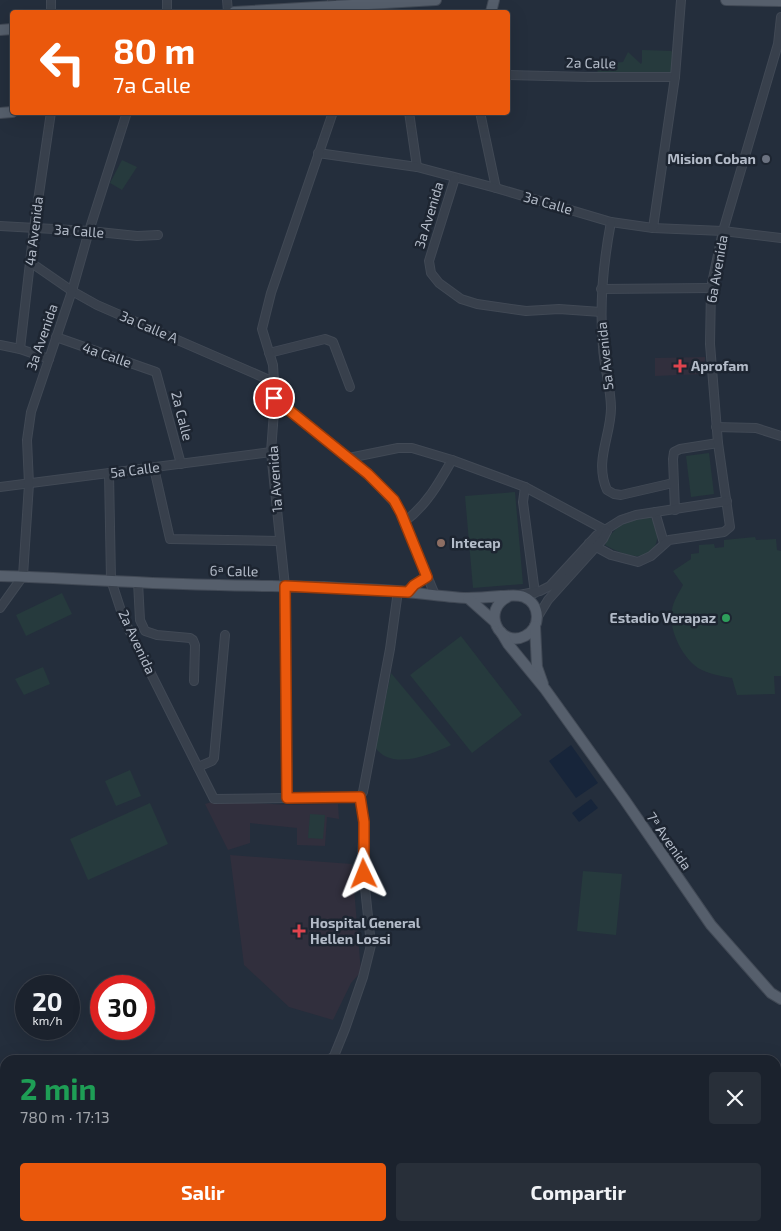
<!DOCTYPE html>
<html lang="es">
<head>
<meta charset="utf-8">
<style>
  :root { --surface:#1b222d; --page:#282f39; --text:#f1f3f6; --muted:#a0a4aa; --line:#393f49; --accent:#ea580c }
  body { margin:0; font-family:"Exo 2",sans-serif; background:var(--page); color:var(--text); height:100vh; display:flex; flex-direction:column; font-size:19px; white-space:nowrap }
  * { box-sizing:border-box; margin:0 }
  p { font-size:16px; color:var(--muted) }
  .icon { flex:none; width:28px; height:28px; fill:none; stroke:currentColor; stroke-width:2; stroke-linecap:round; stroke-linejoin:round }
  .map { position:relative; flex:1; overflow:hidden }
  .panel { position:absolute; left:0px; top:1055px; width:781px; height:176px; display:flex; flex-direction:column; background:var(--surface); border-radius:15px 15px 0 0; box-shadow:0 5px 20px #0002,0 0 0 1px var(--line) }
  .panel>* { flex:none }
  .hud { position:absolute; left:10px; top:10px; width:500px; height:105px; border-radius:5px; box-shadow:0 5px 20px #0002,0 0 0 1px var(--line); background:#ea580c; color:#fff; overflow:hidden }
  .speed { position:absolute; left:15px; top:975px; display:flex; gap:10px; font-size:25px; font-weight:700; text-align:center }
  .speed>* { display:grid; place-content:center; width:65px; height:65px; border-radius:50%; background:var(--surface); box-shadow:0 5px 20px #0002,0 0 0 1px var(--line); line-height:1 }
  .speed small { font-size:12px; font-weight:400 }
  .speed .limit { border:8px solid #d22; background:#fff; color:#111 }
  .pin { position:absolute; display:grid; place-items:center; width:42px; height:42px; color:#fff; margin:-21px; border:2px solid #fff; border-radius:50%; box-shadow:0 1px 5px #0007 }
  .me { position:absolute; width:55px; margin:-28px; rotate:358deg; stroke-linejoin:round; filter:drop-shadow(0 0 4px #0008) }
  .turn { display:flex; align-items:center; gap:18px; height:105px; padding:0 20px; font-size:22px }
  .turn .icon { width:65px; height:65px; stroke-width:2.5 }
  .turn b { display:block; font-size:35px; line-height:42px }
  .round { display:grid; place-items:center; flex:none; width:52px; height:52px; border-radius:5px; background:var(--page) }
  .head { display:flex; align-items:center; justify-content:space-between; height:85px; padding:0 20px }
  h1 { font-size:30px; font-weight:700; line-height:38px; color:#1e9e55 }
  .button { display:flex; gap:10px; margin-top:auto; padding:10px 20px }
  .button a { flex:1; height:58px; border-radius:5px; background:var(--accent); color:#fff; font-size:20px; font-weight:700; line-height:58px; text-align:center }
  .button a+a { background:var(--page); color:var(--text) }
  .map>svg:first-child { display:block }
  .medical { fill:#312f3d }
  .green { fill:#263a3d }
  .water { fill:#17253a }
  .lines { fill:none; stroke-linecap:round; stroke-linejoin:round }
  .minor-casing { stroke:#414955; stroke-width:10 }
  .major-casing { stroke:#414955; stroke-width:12 }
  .minor { stroke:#38404c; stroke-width:8 }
  .major { stroke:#565f6c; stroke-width:10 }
  .route-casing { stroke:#983908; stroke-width:12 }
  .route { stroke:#ea580c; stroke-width:9 }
  .worship-dot { fill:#6b7280; stroke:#1d2531; stroke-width:2 }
  .health-dot { fill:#e0444e; stroke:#1d2531; stroke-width:2 }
  .education-dot { fill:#8d6e63; stroke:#1d2531; stroke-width:2 }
  .leisure-dot { fill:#2e9e5b; stroke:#1d2531; stroke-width:2 }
  .labels { text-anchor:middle; stroke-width:5; stroke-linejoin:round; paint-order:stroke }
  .street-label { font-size:14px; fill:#b3bbc8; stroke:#1d2531 }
  .poi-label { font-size:14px; font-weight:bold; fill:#b3bbc8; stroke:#1d2531; text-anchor:start }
</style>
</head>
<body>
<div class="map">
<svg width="781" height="1231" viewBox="0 0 781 1231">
  <rect width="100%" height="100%" fill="#242e3c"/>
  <g class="medical">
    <path d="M705 357V374L655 376V358Z"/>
    <path d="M215 801 291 805 338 804 339 819 327 817 325 846 297 845V828L250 823V843L228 850 205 804Z"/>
    <path d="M230 855 352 864 361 972 351 983 333 1020 289 1007 244 965Z"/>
  </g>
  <g class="green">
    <path d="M642 50 671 51 673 52 672 74H597L599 62 612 63 623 62 628 52 641 64 642 62Z"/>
    <path d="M122 160 137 167 122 190 110 183Z"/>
    <path d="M709 453 714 494 691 497 686 456Z"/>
    <path d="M515 492 523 584 473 588 465 496Z"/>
    <path d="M650 517C663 532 659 557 635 556 625 555 614 550 605 545 615 523 629 521 650 517Z"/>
    <path d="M755 537 756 540 776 539 777 550 781 551V676H774L775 694 737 695 732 678C721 676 708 674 698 668 682 657 668 629 672 610 673 601 679 593 683 585L673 571 691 559V554L699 553V545L714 544 715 548 724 547V540Z"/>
    <path d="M62 593 72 614 26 636 16 615Z"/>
    <path d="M461 636 522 715 472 753 410 675Z"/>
    <path d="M43 667 50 684 24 695 15 679Z"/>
    <path d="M391 673 451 745C431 755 390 771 375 747Z"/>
    <path d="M130 770 141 796 116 806 105 781Z"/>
    <path d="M150 803 168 844 88 880 70 839Z"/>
    <path d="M310 814 325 815 323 839 308 838Z"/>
    <path d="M583 871 622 874 616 935 577 931Z"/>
  </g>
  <g class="water">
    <path d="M571 745 598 783 576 798 549 761Z"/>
    <path d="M591 799 598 808 579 822 572 813Z"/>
  </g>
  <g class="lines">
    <defs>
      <g id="minor">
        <path d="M51 0V12"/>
        <path d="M167 0V12"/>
        <path d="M227 0 228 12"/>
        <path d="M332 0 333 12"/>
        <path d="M508 75 589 77H675"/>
        <path d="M409 112 417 167"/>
        <path d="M480 112 496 188"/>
        <path d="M318 153 417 167 496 188 611 222 653 228 723 231 781 238"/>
        <path d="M455 178 429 261 431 273 439 283 461 299 477 304 526 311 559 309 601 312"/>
        <path d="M611 222C603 264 599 304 603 347 604 367 611 388 611 408 611 436 594 461 607 490L614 494 621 495 673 483"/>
        <path d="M0 226 89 231 137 236 158 235"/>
        <path d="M653 228 675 77 681 0"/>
        <path d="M30 262 72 291 97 305 274 382"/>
        <path d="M601 289 711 288"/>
        <path d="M56 337 156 372 181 464"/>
        <path d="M0 345 20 349 49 359"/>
        <path d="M20 349 34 228 51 112"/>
        <path d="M269 353 325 339 333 342 350 387"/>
        <path d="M275 398 368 474 393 501 401 513 435 595"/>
        <path d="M716 427 756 428 781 436"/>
        <path d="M349 458 398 448H412L452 460 525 487 607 531"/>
        <path d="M154 468 170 539 280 541"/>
        <path d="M109 473 111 580 124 620 214 799 360 797"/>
        <path d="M0 487 271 452"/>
        <path d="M525 487 523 502 535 593"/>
        <path d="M675 510 673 459 674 452 680 449 718 443"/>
        <path d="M655 512 664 543"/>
        <path d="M404 522C426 506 439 483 452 460"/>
        <path d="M589 543 611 555 638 562 651 556 669 540 724 532 730 527 718 443 710 344 711 288 723 231 778 44 781 17"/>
        <path d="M23 576 29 484 27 440 31 412 72 291 89 231 127 112"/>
        <path d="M138 582 140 620 145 631 157 635 190 638 193 640 195 645 194 681"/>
        <path d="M408 592 419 581 427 577"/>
        <path d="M519 595 540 591 550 586 597 535 621 520 636 515 727 501"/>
        <path d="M0 608 23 576"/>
        <path d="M537 618 548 600 603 539 607 531"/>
        <path d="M198 767 212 761 214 758 225 635"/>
        <path d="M287 798 285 586 271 452 275 398 273 365 262 329 271 293 333 112"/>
        <path d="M329 1060 334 1056 345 1029 363 977 371 945 362 859 364 822 360 797 363 792 390 649 398 591"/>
        <path d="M232 1231 233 1226"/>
      </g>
      <g id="major">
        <path d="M726 0 781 1"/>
        <path d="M234 12 436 0"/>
        <path d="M491 12 494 0"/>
        <path d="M0 30 12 29"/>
        <path d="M0 113 12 112"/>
        <path d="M0 576C73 578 146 584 219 585 254 586 289 586 324 587 348 589 372 589 396 591 420 593 444 597 467 598 479 598 490 597 501 596 509 596 517 594 524 597 540 604 542 627 525 636 500 649 479 609 510 596"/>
        <path d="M468 598 495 622"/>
        <path d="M535 626 537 667 543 684"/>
        <path d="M501 632 508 644 545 689 624 799 711 925 771 993 781 999"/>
      </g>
    </defs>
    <use href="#minor" class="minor-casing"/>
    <use href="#major" class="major-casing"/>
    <use href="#minor" class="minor"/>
    <use href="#major" class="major"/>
  </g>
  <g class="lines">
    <defs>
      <path id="route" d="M274 398 368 474 394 500 401 513 427 577 414 585 408 592 285 586 287 798 360 797 364 822V874"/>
    </defs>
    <use href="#route" class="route-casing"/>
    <use href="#route" class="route"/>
  </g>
  <circle class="worship-dot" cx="766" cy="159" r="5"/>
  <g class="health-dot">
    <path d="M677.5 358.5h5v5h5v5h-5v5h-5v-5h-5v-5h5z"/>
    <path d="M296.5 923.5h5v5h5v5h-5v5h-5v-5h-5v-5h5z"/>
  </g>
  <circle class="education-dot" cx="441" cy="543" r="5"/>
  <circle class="leisure-dot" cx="726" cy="618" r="5"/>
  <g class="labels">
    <g class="street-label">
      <text transform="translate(591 63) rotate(1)" y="5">2a Calle</text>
      <text transform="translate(548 203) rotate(16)" y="5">3a Calle</text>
      <text transform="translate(429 215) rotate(-73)" y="5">3a Avenida</text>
      <text transform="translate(34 231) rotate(-83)" y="5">4a Avenida</text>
      <text transform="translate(79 231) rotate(4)" y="5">3a Calle</text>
      <text transform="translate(717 269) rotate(-80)" y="5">6a Avenida</text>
      <text transform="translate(149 327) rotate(23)" y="5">3a Calle A</text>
      <text transform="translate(42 337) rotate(-71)" y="5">3a Avenida</text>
      <text transform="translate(107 355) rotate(19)" y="5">4a Calle</text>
      <text transform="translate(605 356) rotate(-96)" y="5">5a Avenida</text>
      <text transform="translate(182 416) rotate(76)" y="5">2a Calle</text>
      <text transform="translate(135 470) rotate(-7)" y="5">5a Calle</text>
      <text transform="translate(275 479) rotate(-94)" y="5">1a Avenida</text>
      <text transform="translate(234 571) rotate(1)" y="5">6ª Calle</text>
      <text transform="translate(137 642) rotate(65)" y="5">2a Avenida</text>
      <text transform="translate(669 841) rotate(55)" y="5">7ª Avenida</text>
    </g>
    <g class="poi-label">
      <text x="756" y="164" text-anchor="end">Mision Coban</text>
      <text x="691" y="371">Aprofam</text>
      <text x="451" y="548">Intecap</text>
      <text x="716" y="623" text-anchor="end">Estadio Verapaz</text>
      <text x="310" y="928">Hospital General<tspan x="310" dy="16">Hellen Lossi</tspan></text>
    </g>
  </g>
</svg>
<div class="speed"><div>20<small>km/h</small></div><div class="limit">30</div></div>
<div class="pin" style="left:274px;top:398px;background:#d93025"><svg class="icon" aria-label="arrive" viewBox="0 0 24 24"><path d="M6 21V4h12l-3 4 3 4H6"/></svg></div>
<svg class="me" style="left:364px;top:874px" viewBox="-20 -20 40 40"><path d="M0-17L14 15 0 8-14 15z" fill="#ea580c" stroke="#fff" stroke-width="4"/></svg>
<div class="hud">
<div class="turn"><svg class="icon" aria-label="left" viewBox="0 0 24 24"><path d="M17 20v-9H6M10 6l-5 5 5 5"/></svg><div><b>80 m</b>7a Calle</div></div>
</div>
<section class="panel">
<div class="head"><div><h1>2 min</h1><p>780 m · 17:13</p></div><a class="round"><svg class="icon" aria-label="close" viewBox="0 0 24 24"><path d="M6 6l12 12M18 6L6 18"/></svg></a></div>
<div class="button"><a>Salir</a><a>Compartir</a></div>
</section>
</div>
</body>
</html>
